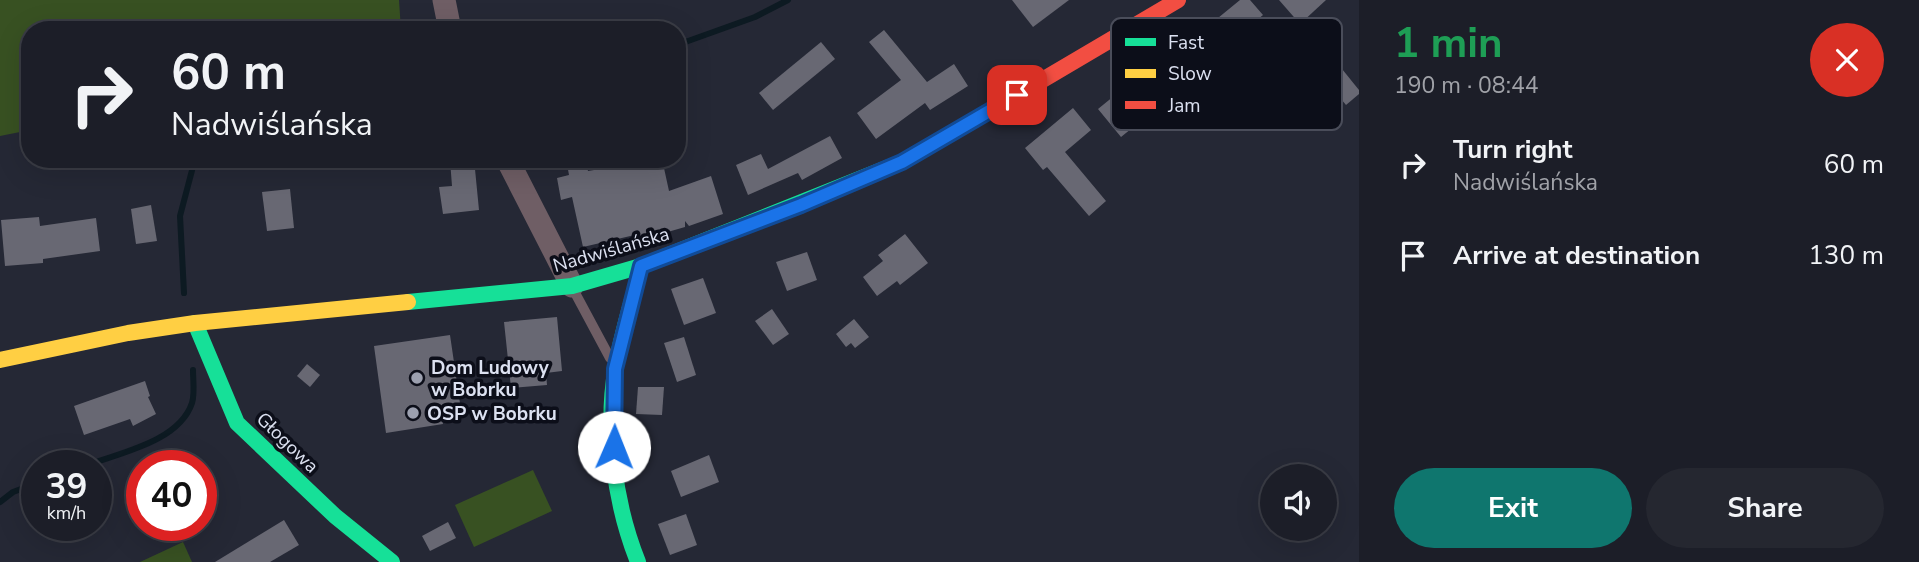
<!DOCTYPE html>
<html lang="en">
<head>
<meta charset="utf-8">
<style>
  :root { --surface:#1c1e28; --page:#252730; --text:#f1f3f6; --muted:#a0a2a8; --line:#3a3c45; --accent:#0f766e }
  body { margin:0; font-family:"Nunito Sans",sans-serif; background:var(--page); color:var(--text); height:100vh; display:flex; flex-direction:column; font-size:26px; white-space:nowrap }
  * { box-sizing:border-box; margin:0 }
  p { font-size:23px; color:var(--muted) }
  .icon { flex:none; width:38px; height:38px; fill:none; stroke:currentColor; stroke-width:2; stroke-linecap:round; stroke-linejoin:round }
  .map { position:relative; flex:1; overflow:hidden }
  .details { display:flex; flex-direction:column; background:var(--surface); width:560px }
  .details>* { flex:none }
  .guide { position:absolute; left:21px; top:21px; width:665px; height:147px; border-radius:28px; box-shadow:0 7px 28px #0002,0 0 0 2px var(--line); background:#1c1e28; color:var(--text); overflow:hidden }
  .tools { position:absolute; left:1260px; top:464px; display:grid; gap:14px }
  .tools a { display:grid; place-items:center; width:77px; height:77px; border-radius:50%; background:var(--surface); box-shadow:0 7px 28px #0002,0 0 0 2px var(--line); font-size:35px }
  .speed { position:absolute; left:21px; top:450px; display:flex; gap:14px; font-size:35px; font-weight:700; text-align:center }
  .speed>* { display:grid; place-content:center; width:91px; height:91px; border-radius:50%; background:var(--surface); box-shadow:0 7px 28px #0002,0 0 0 2px var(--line); line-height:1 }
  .speed small { font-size:18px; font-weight:400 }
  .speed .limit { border:10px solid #d22; background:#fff; color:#111 }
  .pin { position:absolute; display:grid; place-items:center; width:60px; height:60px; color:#fff; margin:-30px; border-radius:14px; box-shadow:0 4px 10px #0006 }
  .me { position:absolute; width:77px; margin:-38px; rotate:1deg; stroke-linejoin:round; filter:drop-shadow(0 0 5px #0008) }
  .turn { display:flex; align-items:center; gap:24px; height:147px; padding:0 35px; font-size:32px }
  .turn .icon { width:91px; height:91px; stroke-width:2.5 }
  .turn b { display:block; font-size:49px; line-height:60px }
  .round { display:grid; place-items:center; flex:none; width:74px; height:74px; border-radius:37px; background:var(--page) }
  .headline { display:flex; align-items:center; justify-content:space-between; height:119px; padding:0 35px }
  h1 { font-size:42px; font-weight:700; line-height:52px; color:#1e9e55 }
  .primary-button { display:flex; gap:14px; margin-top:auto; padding:14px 35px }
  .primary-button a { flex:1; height:80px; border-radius:42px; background:var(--accent); color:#fff; font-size:28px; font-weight:700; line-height:80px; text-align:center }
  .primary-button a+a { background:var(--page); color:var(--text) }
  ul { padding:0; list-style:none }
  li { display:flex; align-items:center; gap:21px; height:91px; padding:0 35px }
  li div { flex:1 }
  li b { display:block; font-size:26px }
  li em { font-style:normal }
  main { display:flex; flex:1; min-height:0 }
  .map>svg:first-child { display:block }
  .green { fill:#385122 }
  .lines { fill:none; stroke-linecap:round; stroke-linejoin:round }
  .stream { stroke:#0d1a22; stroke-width:6 }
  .building { fill:#686873 }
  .lane { stroke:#6f5e65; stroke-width:10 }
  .street { stroke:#6f5e65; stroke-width:23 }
  .fast { stroke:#16e098; stroke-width:16 }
  .slow { stroke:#ffcf43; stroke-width:16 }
  .jam { stroke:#f24e42; stroke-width:16 }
  .route-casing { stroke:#114b97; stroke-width:18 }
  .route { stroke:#1a73e8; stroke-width:12 }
  .poi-dot { fill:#9ca0af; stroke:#0c0e19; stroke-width:2.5 }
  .labels { text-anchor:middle; stroke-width:7; stroke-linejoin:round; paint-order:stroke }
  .street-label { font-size:19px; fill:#dce1f1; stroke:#0c0e19 }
  .poi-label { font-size:19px; font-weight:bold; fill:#dce1f1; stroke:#0c0e19; text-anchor:start }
  .key { fill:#0c0e19; stroke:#4a4d5a; stroke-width:2 }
  .key-label { font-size:19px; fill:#dce1f1 }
</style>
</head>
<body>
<main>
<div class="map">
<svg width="1359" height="562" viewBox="0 0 1359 562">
  <rect width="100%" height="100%" fill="#252835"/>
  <g class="green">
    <path d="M0 0H399L401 30H30V130L0 136Z"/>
    <path d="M533 470 552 511 474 547 455 505Z"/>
    <path d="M183 542 192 562H140Z"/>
  </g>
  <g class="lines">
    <g class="stream">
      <path d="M677 45 755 17 788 0"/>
      <path d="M184 293 180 216 195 159"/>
      <path d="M85 466C119 453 179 442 192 403 195 394 193 380 193 370"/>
      <path d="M0 502 13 492 37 483"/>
    </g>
  </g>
  <g class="building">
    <path d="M1012 0H1069L1033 27Z"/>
    <path d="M1240 0H1250L1263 15 1225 46 1229 50 1121 137 1098 109 1125 87 1128 91 1135 85 1138 88 1182 52 1185 55 1222 23 1218 18Z"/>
    <path d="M1279 0H1326L1300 24Z"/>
    <path d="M884 30 927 82 954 64 968 86 930 110 925 103 876 139 857 113 901 80 869 42Z"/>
    <path d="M821 42 835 59 773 110 759 93Z"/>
    <path d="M1342 69 1359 90V94L1346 105 1327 82Z"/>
    <path d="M1073 108 1091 130 1065 152 1106 201 1089 216 1047 167 1043 170 1025 148Z"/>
    <path d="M830 136 842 158 802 180 798 173 748 195 736 165 761 154 768 169Z"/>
    <path d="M474 159 479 210 443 214 439 187 452 186 450 160Z"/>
    <path d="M566 159H585L588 171 662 159 669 191 711 176 723 214 689 226 685 221V227L640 240 639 234 583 247 572 197 561 200 557 178 569 175Z"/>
    <path d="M290 189 294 228 267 231 262 192Z"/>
    <path d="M151 205 157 241 136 244 131 209Z"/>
    <path d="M39 217 40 226 96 218 100 251 43 259V263L5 266 1 220Z"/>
    <path d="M905 234 928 263 900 285 897 281 877 296 863 277 883 261 878 255Z"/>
    <path d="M807 252 817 280 787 291 776 262Z"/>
    <path d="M703 278 716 313 684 325 671 289Z"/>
    <path d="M772 309 789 334 773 345 755 321Z"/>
    <path d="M557 317 562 371 546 373 547 385 511 388 504 322Z"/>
    <path d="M854 319 869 337 855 348 851 343 846 347 836 334Z"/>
    <path d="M450 335 461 410 441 413 443 424 386 433 374 346Z"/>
    <path d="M684 337 696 375 677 382 664 343Z"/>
    <path d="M307 364 320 375 310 387 297 376Z"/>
    <path d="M145 381 150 396 148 397 156 414 133 426 130 419 84 435 74 406Z"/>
    <path d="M638 387H664L662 415 636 414Z"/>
    <path d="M709 455 719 482 681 497 671 471Z"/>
    <path d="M686 514 697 545 670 555 658 524Z"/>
    <path d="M284 520 299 545 270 562H215Z"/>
    <path d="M448 522 456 538 430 551 422 536Z"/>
  </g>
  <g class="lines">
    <path class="lane" d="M573 289 610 358"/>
    <g class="street">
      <path d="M444 0 450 30"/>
      <path d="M507 159 572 286"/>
    </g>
    <g class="fast">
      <path d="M408 302 572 286 641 266 902 162 1034 85"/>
      <path d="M195 323 237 423 335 516 392 562"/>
      <path d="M638 562C614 502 605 429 616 366 622 332 633 299 641 266"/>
    </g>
    <path class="slow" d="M0 360 128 333 195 323 408 302"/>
    <path class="jam" d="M1034 85 1178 0"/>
  </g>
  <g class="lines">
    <defs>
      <path id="route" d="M614 447 615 369 641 266 801 205 902 162 1017 95"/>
    </defs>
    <use href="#route" class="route-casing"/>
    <use href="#route" class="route"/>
  </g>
  <g class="poi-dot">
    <circle cx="417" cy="378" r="7"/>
    <circle cx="413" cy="413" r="7"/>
  </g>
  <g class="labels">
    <g class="street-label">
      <text transform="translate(611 249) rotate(-16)" y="7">Nadwiślańska</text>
      <text transform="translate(288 442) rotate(44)" y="7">Głogowa</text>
    </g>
    <g class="poi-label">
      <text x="431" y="374">Dom Ludowy<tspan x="431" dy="22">w Bobrku</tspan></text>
      <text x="427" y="420">OSP w Bobrku</text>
    </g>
  </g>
  <rect x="1111" y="18" width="231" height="112" rx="10" class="key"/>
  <rect x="1125" y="38" width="31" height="8" fill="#16e098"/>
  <rect x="1125" y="69" width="31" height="9" fill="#ffcf43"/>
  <rect x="1125" y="101" width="31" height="8" fill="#f24e42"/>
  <g class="key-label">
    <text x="1168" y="49">Fast</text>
    <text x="1168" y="80">Slow</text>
    <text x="1168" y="112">Jam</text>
  </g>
</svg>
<div class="tools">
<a><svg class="icon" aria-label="sound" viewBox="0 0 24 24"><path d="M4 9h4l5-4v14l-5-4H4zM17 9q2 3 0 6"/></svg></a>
</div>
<div class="speed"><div>39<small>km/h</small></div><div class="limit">40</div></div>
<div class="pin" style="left:1017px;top:95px;background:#d93025"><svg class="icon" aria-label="arrive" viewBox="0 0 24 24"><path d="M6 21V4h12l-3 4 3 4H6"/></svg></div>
<svg class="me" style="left:614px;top:447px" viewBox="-20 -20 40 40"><circle r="19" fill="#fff"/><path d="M0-13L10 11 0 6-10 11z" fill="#1a73e8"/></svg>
<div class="guide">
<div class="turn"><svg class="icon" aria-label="right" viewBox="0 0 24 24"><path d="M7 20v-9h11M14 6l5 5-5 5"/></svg><div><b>60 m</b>Nadwiślańska</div></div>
</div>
</div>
<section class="details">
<div class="headline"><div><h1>1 min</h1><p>190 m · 08:44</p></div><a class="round" style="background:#d93025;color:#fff"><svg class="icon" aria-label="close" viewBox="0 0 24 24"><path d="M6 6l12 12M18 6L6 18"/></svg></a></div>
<ul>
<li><svg class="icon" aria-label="right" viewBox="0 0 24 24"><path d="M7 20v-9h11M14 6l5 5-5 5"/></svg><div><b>Turn right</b><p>Nadwiślańska</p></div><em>60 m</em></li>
<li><svg class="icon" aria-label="arrive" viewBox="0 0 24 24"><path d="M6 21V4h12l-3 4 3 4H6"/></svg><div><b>Arrive at destination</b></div><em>130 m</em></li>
</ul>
<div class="primary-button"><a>Exit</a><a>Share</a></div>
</section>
</main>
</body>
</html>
